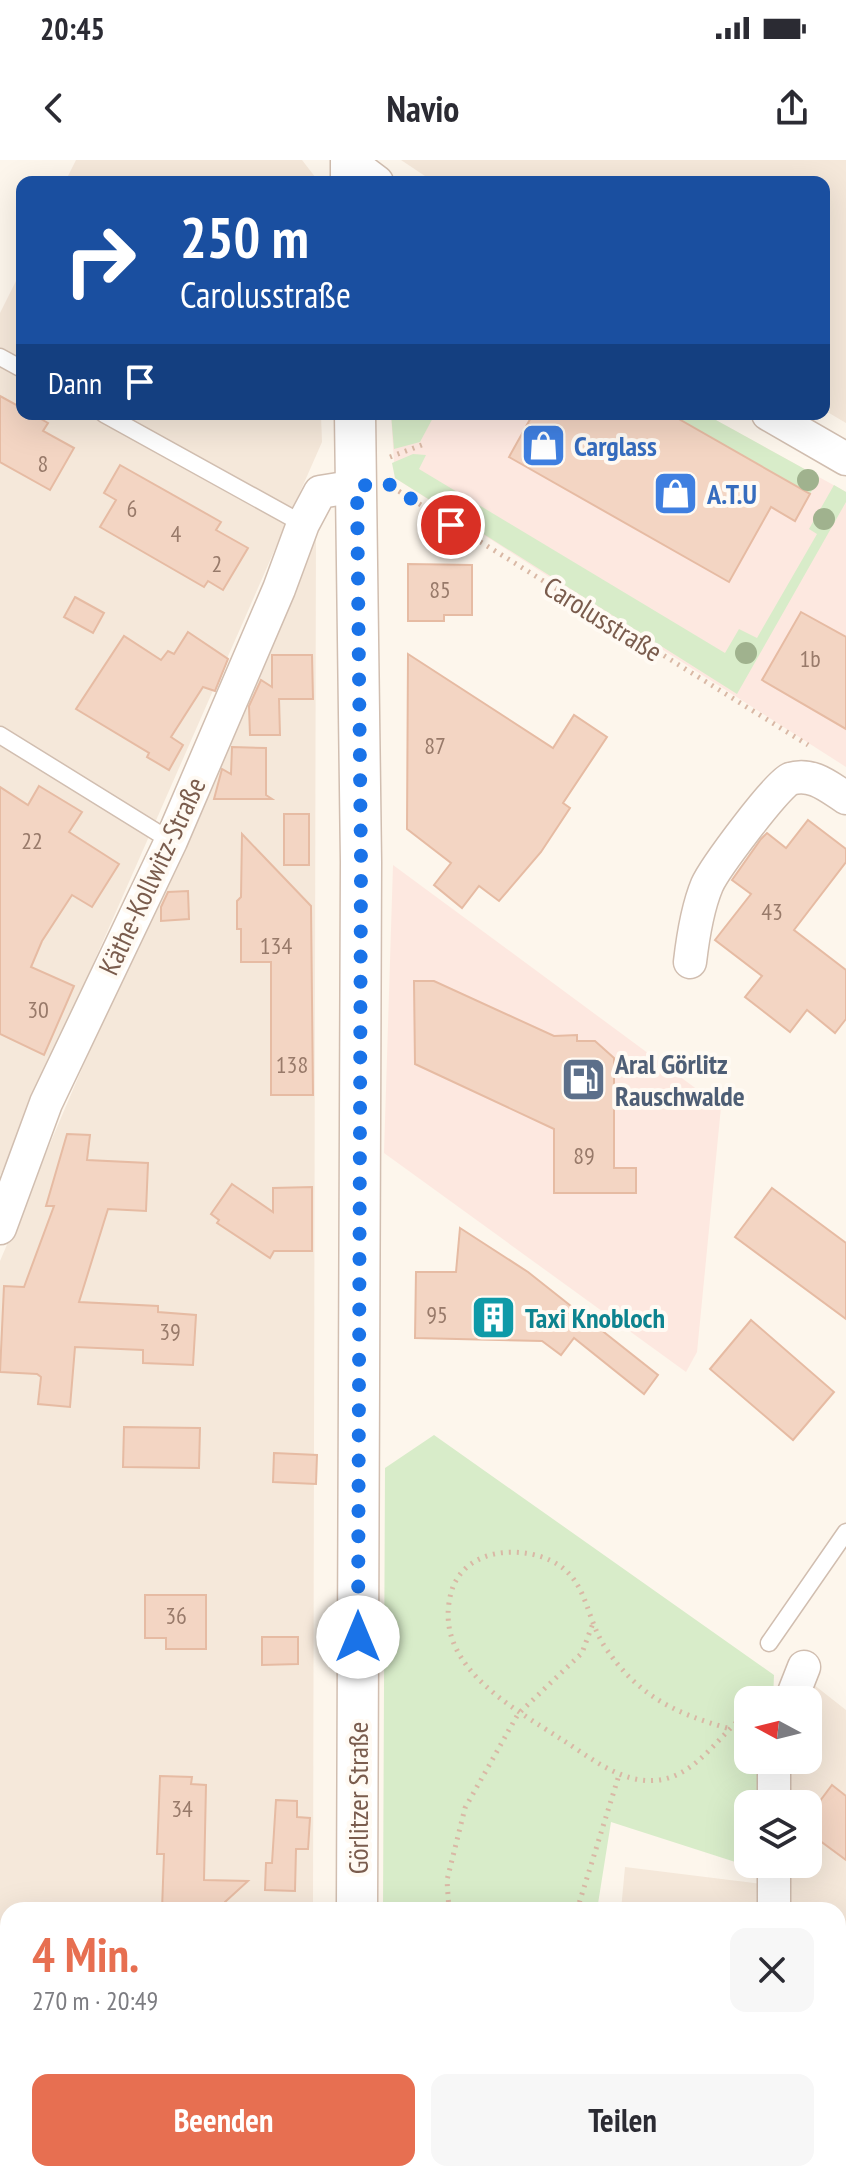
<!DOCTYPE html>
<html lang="de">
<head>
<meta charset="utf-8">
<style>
  :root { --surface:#fff; --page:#f7f7f7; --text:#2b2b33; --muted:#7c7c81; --accent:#e76f51 }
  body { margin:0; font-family:"PT Sans Narrow",sans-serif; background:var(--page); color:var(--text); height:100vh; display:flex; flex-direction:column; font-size:30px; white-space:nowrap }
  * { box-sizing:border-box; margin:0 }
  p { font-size:26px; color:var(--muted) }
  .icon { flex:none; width:44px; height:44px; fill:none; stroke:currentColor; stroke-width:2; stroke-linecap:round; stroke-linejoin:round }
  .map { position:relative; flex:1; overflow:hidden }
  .details { position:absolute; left:0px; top:1742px; width:846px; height:280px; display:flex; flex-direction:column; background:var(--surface); border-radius:24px 24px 0 0; box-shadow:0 8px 32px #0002 }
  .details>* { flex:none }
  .banner { position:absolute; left:16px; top:16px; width:814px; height:244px; border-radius:16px; box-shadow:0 8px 32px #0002; background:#1a4fa0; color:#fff; overflow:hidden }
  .needle { width:52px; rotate:277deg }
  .controls { position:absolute; left:734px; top:1526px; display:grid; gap:16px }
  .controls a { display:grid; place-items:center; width:88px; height:88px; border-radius:16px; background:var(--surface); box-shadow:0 8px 32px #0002; font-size:40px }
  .pin { position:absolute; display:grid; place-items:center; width:68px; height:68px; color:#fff; margin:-34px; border:4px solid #fff; border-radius:50%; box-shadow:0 2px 8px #0007 }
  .me { position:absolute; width:88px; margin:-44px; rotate:0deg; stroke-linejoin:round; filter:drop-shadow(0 0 6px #0008) }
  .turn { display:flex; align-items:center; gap:28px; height:168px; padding:0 32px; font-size:36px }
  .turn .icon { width:104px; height:104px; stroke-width:2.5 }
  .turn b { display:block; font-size:56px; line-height:68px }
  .then { display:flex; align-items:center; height:76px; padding:0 32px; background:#0003; gap:16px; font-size:30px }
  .round { display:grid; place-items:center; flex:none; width:84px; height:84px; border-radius:16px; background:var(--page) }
  .headline { display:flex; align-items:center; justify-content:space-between; height:136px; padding:0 32px }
  h1 { font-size:48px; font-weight:700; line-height:60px; color:var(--accent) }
  .cta { display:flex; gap:16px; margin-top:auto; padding:16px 32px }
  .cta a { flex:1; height:92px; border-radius:16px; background:var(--accent); color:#fff; font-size:32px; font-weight:700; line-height:92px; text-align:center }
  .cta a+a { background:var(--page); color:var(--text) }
  .status { display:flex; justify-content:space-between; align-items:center; height:56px; padding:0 40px; background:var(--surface); direction:ltr }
  .status svg { height:22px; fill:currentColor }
  header { display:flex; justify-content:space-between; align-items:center; height:104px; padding:0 32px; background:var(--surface); font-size:36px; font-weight:700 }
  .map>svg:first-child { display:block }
  .residential { fill:#f5e8da }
  .commercial { fill:#fde8e0 }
  .green { fill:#d8ecc9 }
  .building { fill:#f3d5c3; stroke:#e6bba3; stroke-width:2 }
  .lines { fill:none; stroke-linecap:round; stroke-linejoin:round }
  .service-casing { stroke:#d1beb0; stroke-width:19 }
  .minor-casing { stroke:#d1beb0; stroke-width:35 }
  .tertiary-casing { stroke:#d1beb0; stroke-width:43 }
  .path { stroke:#d9b8a5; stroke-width:5; stroke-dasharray:2 6; stroke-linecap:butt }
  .service { stroke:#fff; stroke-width:16 }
  .minor { stroke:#fff; stroke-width:32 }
  .tertiary { stroke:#fff; stroke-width:40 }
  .tree { fill:#a0b28e }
  .route { stroke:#1a73e8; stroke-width:14; stroke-dasharray:0 25.2 }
  .labels { text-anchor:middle; stroke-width:8; stroke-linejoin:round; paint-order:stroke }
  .number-label { font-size:24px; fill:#987a6a }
  .shop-label { font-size:28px; font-weight:bold; fill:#366cbe; stroke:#fffaf3; text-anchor:start }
  .street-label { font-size:28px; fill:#7a5c4d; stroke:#fffaf3 }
  .service-label { font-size:28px; font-weight:bold; fill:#4e5e75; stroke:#fffaf3; text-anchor:start }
  .culture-label { font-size:28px; font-weight:bold; fill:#0d838f; stroke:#fffaf3; text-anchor:start }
</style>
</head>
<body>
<div class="status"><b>20:45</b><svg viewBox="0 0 49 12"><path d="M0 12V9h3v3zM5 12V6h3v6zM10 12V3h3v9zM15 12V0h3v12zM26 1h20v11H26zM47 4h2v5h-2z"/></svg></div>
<header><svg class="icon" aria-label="back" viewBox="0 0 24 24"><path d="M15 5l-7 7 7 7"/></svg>Navio<svg class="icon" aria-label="share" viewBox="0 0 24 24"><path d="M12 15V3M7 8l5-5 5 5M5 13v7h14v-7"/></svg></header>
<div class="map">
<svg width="846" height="2022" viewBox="0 0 846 2022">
  <rect width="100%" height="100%" fill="#fdf6ec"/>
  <g class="residential">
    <path d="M76 0H302L319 22H65Z"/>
    <path d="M401 0H846V263L824 250V22H434Z"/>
    <path d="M22 109V254H321L322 282 0 1016V153Z"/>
    <path d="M316 359 313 1750H8V2014H313L312 2022H0V1101Z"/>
    <path d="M804 1517 846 1550V1980L838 1983V1750H621L625 1707 770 1725 772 1704H808V1644H775L778 1600H808V1540Z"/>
    <path d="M600 2014H758L738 2022H599Z"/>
  </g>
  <g class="commercial">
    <path d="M391 254H705L846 332V607L395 318Z"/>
    <path d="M393 705 721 947 697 1192 686 1212 384 993Z"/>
  </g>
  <g class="green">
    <path d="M391 254H435L420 282 394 289Z"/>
    <path d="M670 254H705L819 317 810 334Z"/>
    <path d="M413 294 426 295 419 309 725 493 739 469 757 478 817 374 809 369 834 325 846 332V342L737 534 395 318 392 303Z"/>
    <path d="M434 1275 774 1515 773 1540H748V1600H770L768 1644H748V1704H766V1712L611 1662 597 1750H383L385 1308Z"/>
    <path d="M846 1990V2022H750L774 2014H838V1993Z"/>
  </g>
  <g class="building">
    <path d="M0 236 22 248V254H32L48 263 43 271 74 288 50 330 0 302Z"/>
    <path d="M533 254H670L810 334 795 361 771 347 729 422 509 297Z"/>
    <path d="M120 305 221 362 216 370 248 388 223 430 208 421 204 427 100 367 116 340 104 333Z"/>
    <path d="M408 404 472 405V455H444V461H408Z"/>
    <path d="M75 437 104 453 93 473 64 457Z"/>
    <path d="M801 452 846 477V569L762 520Z"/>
    <path d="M188 472 228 499 215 531 203 527 171 577 183 585 169 610 147 597 149 593 76 549 124 476 161 500 168 491 174 494Z"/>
    <path d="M408 494 553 588 574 555 607 577 563 643 570 648 541 692 499 741 479 726 462 748 434 725 451 703 407 669Z"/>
    <path d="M272 495H312L313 539H279L280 575H250L249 546 261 520 272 527Z"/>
    <path d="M232 587 266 588V635L272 639H214L222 609 231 614Z"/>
    <path d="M39 626 82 652 69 672 119 704 92 747 72 735 42 781 31 807 74 826 44 895 0 874V627L28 645Z"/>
    <rect x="284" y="654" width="25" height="51"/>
    <path d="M808 660 846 689V702L794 770 846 810V859L835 873 807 850 790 872 745 837 762 816 715 780 751 734 732 720 761 679 767 673 786 688Z"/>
    <path d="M242 674 311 746 313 935H271V802H241V769H237V741L241 737Z"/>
    <path d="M188 731 189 759 161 761V747L168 732Z"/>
    <path d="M414 821H434L554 876 577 875V881H595L614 898V1008H636V1033H554V969L415 904Z"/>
    <path d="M67 974 90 975 87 1000 148 1003 146 1051 108 1049 79 1142 158 1146V1152L196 1155 193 1205 143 1203V1190L75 1187 70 1247 38 1244 41 1217 37 1214 0 1212 4 1126 24 1127 54 1046H46Z"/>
    <path d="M232 1024 273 1052V1028L312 1027V1091H274L270 1098 217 1063 219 1060 211 1054Z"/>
    <path d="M772 1028 846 1083V1159L735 1077Z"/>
    <path d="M460 1068 528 1112 658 1215 644 1234 574 1178 561 1195 542 1181 415 1178 416 1112H456Z"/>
    <path d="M751 1160 834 1232 793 1280 710 1209Z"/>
    <path d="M124 1267 200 1268 199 1308 123 1307Z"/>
    <path d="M274 1293 317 1295 316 1324 273 1322Z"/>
    <path d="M145 1435H206V1489H166V1478H145Z"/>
    <path d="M262 1477H298V1504L262 1505Z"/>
    <path d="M160 1616 192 1617 191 1624 206 1625 204 1720 248 1721 225 1742V1750H162L164 1694H157Z"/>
    <path d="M832 1625 846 1636V1700L808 1672V1657Z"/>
    <path d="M276 1640 297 1641V1657L310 1658 308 1689H296L295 1731 265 1730 266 1703H272Z"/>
  </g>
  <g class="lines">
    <defs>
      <g id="service">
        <path d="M0 197 22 209"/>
        <path d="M104 254 303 364"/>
        <path d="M0 575 171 681"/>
        <path d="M769 1483 846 1372"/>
        <path d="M838 1795H846"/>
      </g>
      <g id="minor">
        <path d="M348 0 377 22"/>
        <path d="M768 254 846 299"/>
        <path d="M690 802C693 776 697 749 707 725 714 709 777 624 790 619 812 612 829 627 846 638"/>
        <path d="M0 1068 46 943 171 681 279 429 303 364 320 332 357 326"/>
        <path d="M791 1540 804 1507"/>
        <path d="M774 1644V1600"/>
        <path d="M774 1704V1750"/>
      </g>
      <g id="tertiary">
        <path d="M351 0V22"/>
        <path d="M355 254 361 702 357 1750"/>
        <path d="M356 2022V2014"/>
      </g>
    </defs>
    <use href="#service" class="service-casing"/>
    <use href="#minor" class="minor-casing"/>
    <use href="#tertiary" class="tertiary-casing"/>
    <g class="path">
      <path d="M390 297 427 283"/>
      <path d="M392 327 808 585"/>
      <path d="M727 1568C674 1553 637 1535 605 1487 583 1454 589 1413 542 1397 518 1389 487 1390 467 1407 456 1417 451 1428 449 1443 439 1509 515 1549 561 1579 590 1597 622 1625 659 1620 697 1615 720 1574 748 1552"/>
      <path d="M449 1750 447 1720 465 1648 518 1554 582 1493 593 1463"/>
      <path d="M577 1750 619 1615"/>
    </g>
    <use href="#service" class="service"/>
    <use href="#minor" class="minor"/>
    <use href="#tertiary" class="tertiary"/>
  </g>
  <g class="tree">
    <circle cx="808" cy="320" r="11"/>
    <circle cx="824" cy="359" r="11"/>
    <circle cx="746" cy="493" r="11"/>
  </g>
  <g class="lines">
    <path class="route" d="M358 1477 361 702 357 326 387 323 451 365"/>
  </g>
  <defs>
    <symbol id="shop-square" viewBox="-11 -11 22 22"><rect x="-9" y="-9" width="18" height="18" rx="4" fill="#3f7fe0" stroke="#fffaf3"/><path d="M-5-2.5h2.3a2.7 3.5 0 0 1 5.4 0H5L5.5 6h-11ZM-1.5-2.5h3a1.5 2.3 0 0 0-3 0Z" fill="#fff"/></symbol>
    <symbol id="fuel-square" viewBox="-11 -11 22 22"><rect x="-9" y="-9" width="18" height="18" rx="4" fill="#5c6f8a" stroke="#fffaf3"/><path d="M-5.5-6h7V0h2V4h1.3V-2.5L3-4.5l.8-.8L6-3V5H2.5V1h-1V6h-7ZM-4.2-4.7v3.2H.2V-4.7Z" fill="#fff"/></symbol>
    <symbol id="building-square" viewBox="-11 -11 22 22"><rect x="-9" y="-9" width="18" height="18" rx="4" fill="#0f9aa8" stroke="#fffaf3"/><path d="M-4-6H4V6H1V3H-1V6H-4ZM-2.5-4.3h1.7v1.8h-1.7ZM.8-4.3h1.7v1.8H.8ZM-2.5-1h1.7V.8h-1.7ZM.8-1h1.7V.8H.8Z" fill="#fff"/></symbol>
  </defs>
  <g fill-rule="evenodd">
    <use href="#shop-square" x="518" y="260" width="51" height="51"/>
    <use href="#shop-square" x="650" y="308" width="51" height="51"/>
    <use href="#fuel-square" x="558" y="894" width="51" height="51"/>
    <use href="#building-square" x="468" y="1132" width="51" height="51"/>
  </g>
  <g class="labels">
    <g class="number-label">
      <text x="43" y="312">8</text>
      <text x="132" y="357">6</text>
      <text x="176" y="382">4</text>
      <text x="217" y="412">2</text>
      <text x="440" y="438">85</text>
      <text x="810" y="507">1b</text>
      <text x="435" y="594">87</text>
      <text x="32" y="689">22</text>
      <text x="772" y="760">43</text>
      <text x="276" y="794">134</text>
      <text x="38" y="858">30</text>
      <text x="292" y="913">138</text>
      <text x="584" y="1004">89</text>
      <text x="437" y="1163">95</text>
      <text x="170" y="1180">39</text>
      <text x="176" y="1464">36</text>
      <text x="182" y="1657">34</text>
    </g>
    <g class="shop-label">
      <text x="574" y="296">Carglass</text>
      <text x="707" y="344">A.T.U</text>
    </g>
    <g class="street-label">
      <text transform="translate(603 459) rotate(32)" y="10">Carolusstraße</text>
      <text transform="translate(152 716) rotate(-65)" y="10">Käthe-Kollwitz-Straße</text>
      <text transform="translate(358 1638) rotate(-90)" y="10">Görlitzer Straße</text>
    </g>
    <g class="service-label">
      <text x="615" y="914">Aral Görlitz<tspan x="615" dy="32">Rauschwalde</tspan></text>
    </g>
    <g class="culture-label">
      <text x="525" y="1168">Taxi Knobloch</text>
    </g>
  </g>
</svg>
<div class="controls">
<a><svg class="needle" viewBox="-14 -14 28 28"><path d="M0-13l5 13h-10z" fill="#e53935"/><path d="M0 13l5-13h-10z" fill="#7c7c81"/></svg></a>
<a><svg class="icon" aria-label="layers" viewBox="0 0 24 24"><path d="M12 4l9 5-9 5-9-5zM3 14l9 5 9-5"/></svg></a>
</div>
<div class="pin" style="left:451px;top:365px;background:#d93025"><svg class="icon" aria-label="arrive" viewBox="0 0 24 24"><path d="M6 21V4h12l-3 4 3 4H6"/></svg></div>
<svg class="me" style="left:358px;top:1477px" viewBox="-20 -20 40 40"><circle r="19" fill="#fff"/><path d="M0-13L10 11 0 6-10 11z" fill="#1a73e8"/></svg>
<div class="banner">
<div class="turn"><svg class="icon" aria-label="right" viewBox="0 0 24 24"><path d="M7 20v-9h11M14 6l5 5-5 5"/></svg><div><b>250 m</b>Carolusstraße</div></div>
<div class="then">Dann<svg class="icon" aria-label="arrive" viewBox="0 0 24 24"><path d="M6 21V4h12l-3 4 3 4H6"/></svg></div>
</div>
<section class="details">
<div class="headline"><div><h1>4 Min.</h1><p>270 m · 20:49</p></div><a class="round"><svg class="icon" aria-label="close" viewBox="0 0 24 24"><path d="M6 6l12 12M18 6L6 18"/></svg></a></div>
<div class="cta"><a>Beenden</a><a>Teilen</a></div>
</section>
</div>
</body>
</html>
